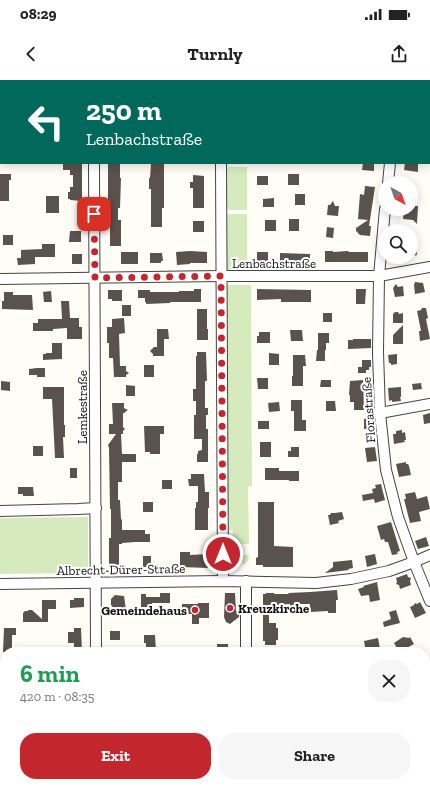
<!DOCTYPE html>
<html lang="en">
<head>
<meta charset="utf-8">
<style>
  :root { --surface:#fff; --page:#f6f6f6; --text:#222; --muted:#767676; --accent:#c4262e }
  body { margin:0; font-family:"Zilla Slab",serif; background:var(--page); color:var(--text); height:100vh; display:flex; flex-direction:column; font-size:15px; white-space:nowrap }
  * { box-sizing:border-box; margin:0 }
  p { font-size:13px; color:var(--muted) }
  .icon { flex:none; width:22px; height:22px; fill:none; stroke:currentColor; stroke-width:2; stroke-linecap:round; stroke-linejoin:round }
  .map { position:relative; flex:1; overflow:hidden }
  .details { position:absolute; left:0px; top:567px; width:430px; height:140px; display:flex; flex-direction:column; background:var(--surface); border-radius:16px 16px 0 0; box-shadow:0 2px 10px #0003 }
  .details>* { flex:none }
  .banner { position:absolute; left:0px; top:0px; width:430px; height:84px; box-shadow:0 2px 10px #0003; background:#00695c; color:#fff; overflow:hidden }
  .needle { width:26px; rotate:140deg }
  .buttons { position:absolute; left:378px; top:96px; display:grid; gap:8px }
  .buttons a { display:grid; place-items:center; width:40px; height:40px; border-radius:50%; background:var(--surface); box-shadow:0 2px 10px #0003; font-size:20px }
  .pin { position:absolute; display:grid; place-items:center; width:34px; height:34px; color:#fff; margin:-17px; border-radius:8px; box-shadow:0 2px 6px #0006 }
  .me { position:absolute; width:44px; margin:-22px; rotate:0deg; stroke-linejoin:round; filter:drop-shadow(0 0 3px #0008) }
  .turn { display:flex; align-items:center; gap:14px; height:84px; padding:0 20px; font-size:18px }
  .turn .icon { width:52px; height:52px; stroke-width:2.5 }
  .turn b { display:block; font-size:28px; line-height:34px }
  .round { display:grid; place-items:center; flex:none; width:42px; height:42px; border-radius:16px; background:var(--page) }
  .overview { display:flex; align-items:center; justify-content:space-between; height:68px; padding:0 20px }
  h1 { font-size:24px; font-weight:700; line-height:30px; color:#1e9e55 }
  .primary-button { display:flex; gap:8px; margin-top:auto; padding:8px 20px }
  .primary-button a { flex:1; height:46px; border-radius:16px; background:var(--accent); color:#fff; font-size:16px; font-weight:700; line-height:46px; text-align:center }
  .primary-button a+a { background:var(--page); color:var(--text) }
  .status { display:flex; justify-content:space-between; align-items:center; height:28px; padding:0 20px; background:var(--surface); direction:ltr }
  .status svg { height:11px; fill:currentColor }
  header { display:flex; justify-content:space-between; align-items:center; height:52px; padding:0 20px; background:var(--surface); font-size:18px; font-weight:700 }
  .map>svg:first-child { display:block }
  .green { fill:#d5ebbd }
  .cemetery { fill:#d9e3c4 }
  .building { fill:#5a524d }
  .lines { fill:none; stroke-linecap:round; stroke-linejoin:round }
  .minor-casing { stroke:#444; stroke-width:12 }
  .minor { stroke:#fff; stroke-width:10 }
  .route { stroke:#c4262e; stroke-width:7; stroke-dasharray:0 12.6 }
  .poi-dot { fill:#c4262e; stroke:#fff; stroke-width:1.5 }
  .labels { text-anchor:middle; stroke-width:4; stroke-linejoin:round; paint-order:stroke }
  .street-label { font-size:13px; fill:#111; stroke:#fff }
  .poi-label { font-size:13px; font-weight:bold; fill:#111; stroke:#fff; text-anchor:start }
</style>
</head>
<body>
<div class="status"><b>08:29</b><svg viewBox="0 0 49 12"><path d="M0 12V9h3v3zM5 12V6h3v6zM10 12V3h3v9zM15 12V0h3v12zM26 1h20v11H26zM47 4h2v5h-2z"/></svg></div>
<header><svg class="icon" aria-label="back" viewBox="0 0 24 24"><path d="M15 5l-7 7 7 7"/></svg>Turnly<svg class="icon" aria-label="share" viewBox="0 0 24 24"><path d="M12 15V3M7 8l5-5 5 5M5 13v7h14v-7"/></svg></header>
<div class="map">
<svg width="430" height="707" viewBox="0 0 430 707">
  <rect width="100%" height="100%" fill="#fffdf5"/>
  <g class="green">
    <path d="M229 87H247V130H229L224 128V89Z"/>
    <path d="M229 134H247V192H230L226 189 224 135Z"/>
    <path d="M226 205H251L252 406 248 407 249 464H242L241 473H232L233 450H227Z"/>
    <path d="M88 437V493L0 494V438Z"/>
    <path d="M226 475H249L248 481 244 485C239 482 236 480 231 485L228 481Z"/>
  </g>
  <path class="cemetery" d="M0 686H5V702H19V707H0Z"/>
  <g class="building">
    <path d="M108 83H120V98H121L120 128H118V140H121V166H110V146H108Z"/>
    <path d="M151 83H164V128H162V147H151V109H149V98H150Z"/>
    <path d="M363 83H374V91L362 90Z"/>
    <path d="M405 83H418V92L404 90Z"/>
    <path d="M63 84H82V121L70 120V119H68V112H70V107H73V95H70V90H63Z"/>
    <path d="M0 94H11V100H9V121H0Z"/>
    <rect x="288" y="94" width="11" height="11"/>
    <path d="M193 95 204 96V128H193V108H190V102H193Z"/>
    <rect x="257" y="96" width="11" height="9"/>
    <path d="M365 106 375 107 369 146H371L370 156 360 155 356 151V148L368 140 358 139 360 114 364 115Z"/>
    <rect x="295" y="114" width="10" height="11"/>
    <rect x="46" y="116" width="13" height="17"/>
    <path d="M274 118V127H263V119Z"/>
    <path d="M333 121 335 126H339L338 136 327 135 328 125H330Z"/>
    <path d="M411 126H418L417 144 413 140 403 139 404 131 406 129H411Z"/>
    <rect x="289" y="139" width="10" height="12"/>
    <rect x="265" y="140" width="11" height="11"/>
    <rect x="193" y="141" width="11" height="11"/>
    <path d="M327 147 334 148 333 158 326 157Z"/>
    <path d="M70 151H81V162H69Z"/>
    <rect x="3" y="155" width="10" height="10"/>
    <path d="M411 157H414L417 175 411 176Z"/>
    <path d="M42 164H55V177H35V184L18 185 17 178H21V170L42 169Z"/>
    <path d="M190 171 207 172V183H190V184L177 185 176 172Z"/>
    <path d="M325 171H333V172L348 171 349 172H368V182H325Z"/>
    <rect x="121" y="172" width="17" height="12"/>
    <rect x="257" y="172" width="11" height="11"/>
    <path d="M150 173H162L163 181H161V183H150Z"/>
    <path d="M280 173 310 174V183L280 184Z"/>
    <rect x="72" y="174" width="10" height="10"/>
    <path d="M415 202 423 203 425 212 415 214 414 205Z"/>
    <path d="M396 204 398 207 403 206 404 216 395 217 393 208Z"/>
    <path d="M194 209H201V222H170V223L146 224V222H145V218H138V210H150V212H179V211H194Z"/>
    <path d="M257 209 311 210V222H281V219L257 220Z"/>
    <path d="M356 209H366L365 224H356Z"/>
    <path d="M108 210H122V221H112V219H108Z"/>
    <path d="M51 211 52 222H44L43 212Z"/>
    <path d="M4 212H13V215H32L33 230 2 229V221H4Z"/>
    <path d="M61 221H69L70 238H79V247H82V259H67V248L53 249V251H33V243H38V239H62Z"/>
    <rect x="122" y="225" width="9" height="11"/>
    <path d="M422 228H426L428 238 426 239 430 259 420 261 419 251H421L417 231 421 230Z"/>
    <path d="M197 229H207V249H208V260H197Z"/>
    <path d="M395 232H398L399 234 403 233V243H393V234Z"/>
    <rect x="323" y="233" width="9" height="9"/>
    <path d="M124 238 125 253 119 254 120 286H126V291L129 293 126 295V297H114L113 278H109V263H107V247H112V239Z"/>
    <path d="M403 245V264H393V255Z"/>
    <path d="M157 249H168L169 259H164V276H153V274L150 271 154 267H157Z"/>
    <path d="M290 250H302L303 261H291Z"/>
    <path d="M259 252H270V263H257V256H259Z"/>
    <path d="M318 253H329V263H326V270H325V281H316L317 270H318Z"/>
    <path d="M353 259H371V268L348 269V260H353Z"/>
    <path d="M52 263H62V279L43 280V274H46V273H52Z"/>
    <path d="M197 272H206L207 301H205V328H208V335H206V349H208V382H197V374H198V371L202 370V359H194V335H196V321H193V309H196V276H197Z"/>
    <path d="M269 273 279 274V285H269Z"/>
    <path d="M397 274V284L391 285V283H389L388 275Z"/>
    <path d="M293 275H305L306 286H303V306H292V296H293Z"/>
    <path d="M362 280H371V287H369V290H366V293H358V287H362Z"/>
    <rect x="144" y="285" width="10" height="12"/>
    <path d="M37 288H45V297H37V295H29V289Z"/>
    <path d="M257 298H268V309H258Z"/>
    <path d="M321 300H331V307H320Z"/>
    <path d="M363 300 364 330H354V322H350V315H349L350 301Z"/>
    <path d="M1 301 10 302V311L1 310Z"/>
    <path d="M421 303 422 309 413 310 412 304Z"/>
    <path d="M126 305 135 306V316H126Z"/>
    <path d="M43 307H64V345H65V357H63L64 378H55L52 319H43Z"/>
    <path d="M401 307V317H400L401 321 392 322V320L389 321 388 308Z"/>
    <path d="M291 320H302V340H306V351H294V331H291Z"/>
    <path d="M326 321H335L336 331H326Z"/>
    <path d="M279 322 280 331 269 332 268 323Z"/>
    <path d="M112 323H124V328L128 330 125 332V333H123V347L125 349 123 351V354H121L122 374H136V382H122V402H118V420H120L121 439 122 440V450H145V454H150V462H135L122 463V464H119V489H109V458H111V429H110L109 368 108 365 116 354H109V344H113Z"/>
    <path d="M430 333V343L424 344 423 335Z"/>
    <path d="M372 338 373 346H371L372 348 364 349V339Z"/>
    <rect x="258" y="341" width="11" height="8"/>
    <path d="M144 346H164V354H160V374H150V372H145Z"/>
    <path d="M402 350V353L405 352 406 360H404L405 362 394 364 393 354H396V351Z"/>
    <rect x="260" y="362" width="11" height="15"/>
    <rect x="33" y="366" width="10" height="10"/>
    <path d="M291 367H299V377H288V371H291Z"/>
    <path d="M375 367 377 381 367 382 365 368Z"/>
    <path d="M406 382V384H408L409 386 411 395 399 397 396 384Z"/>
    <rect x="70" y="388" width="7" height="10"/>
    <path d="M265 388H279V391H299V401H289V400H265Z"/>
    <path d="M191 394H204L205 412H209V428H208V450H195V428H196V422H198V406H189L188 399H191Z"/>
    <rect x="162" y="400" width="10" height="9"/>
    <path d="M381 404 385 420 375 423 374 419 363 421 362 415 373 413 372 409 376 408 375 405Z"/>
    <path d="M18 407H33L34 416H23V414H18Z"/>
    <path d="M415 412 417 419 427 416 430 429 419 432 421 441 410 443 404 419H406L405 414Z"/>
    <rect x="143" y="422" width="10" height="10"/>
    <path d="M258 422H274V466L293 467V487H263V485H256V478L258 477Z"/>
    <path d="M342 432 344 439 338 441 339 443 330 445 328 435H330L331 433H335Z"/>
    <path d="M391 442 400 471 397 472 398 474 392 475 388 462H385L384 459 381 460 377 446Z"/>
    <path d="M426 457 429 466 418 469 415 461Z"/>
    <path d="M180 472H190V475L209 474V488L180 487Z"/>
    <path d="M375 474 377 484 367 487 365 476Z"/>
    <rect x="143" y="476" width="8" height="11"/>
    <path d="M352 480 353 488 348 489 349 490 325 493 333 487V482Z"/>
    <path d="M407 494 408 497 411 498 410 501 411 505 400 509 399 505 396 504 397 502 396 498Z"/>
    <path d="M377 502 380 520 370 522 369 515 361 516 358 509 364 507 363 506Z"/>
    <path d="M337 510 338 520H336V533H328V531L310 532V524H296V526H290V524L273 525V526H269V543H276V548H278V560H276V565H265V561H263V514H266V513H274V514H288L289 513 310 512Z"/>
    <path d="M160 513H170V523H152V527H141V514H146V517H160Z"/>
    <path d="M225 513H235L236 531 239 532V537L230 544 226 542 224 537Z"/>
    <path d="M115 515 124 516 126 530H115L111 525V519Z"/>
    <path d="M74 518H84V527L70 528V520H74Z"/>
    <path d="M42 520H56V529H48V542H23V533L25 531H28V530H32L42 539Z"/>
    <path d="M420 522 426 533 415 538 410 527 414 525 415 523 417 524Z"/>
    <path d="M198 523H209V538H199V544H192V534H182V524H198Z"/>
    <path d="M396 530 400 543 384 547 383 542 391 539 389 532Z"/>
    <path d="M4 548H16V555H12V572H3Z"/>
    <path d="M74 548H81L82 572H74V563H68V552H74Z"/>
    <rect x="110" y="551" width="10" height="9"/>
    <path d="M144 555H155L156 572H146V563H144Z"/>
    <path d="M403 557 409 558 410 557 414 564 399 572 394 563Z"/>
    <path d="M378 558 380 569 366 572 364 561Z"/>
    <rect x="217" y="564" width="11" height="8"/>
  </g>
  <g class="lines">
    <defs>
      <g id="minor">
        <path d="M94 0V1"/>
        <path d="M220 0V1"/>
        <path d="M398 1V0"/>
        <path d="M429 29H430"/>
        <path d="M94 83 96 572"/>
        <path d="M221 83 223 501"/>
        <path d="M388 103 390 83"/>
        <path d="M385 129 379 196 378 272 380 333 386 390 398 437 414 482 430 521"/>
        <path d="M0 199 221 196H379L430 187"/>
        <path d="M380 333 430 324"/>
        <path d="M0 431 78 429 96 428"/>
        <path d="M246 501V572"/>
        <path d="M0 504 223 501 316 503 351 499 389 491 414 482 430 475"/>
        <path d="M0 678H5"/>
        <path d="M97 702V707"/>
        <path d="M394 702 398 707"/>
      </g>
    </defs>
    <use href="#minor" class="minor-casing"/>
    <use href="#minor" class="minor"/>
  </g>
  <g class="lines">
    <path class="route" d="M94 134 95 198 221 196 223 474"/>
  </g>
  <g class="poi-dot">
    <circle cx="230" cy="528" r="4"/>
    <circle cx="195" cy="530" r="4"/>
  </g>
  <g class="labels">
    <g class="street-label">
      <text x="274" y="188">Lenbachstraße</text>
      <text transform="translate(82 327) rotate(-90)" y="5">Lemkestraße</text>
      <text transform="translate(368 330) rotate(-94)" y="5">Florastraße</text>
      <text transform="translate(121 489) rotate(-1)" y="5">Albrecht-Dürer-Straße</text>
    </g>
    <g class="poi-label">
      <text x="238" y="533">Kreuzkirche</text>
      <text x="187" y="535" text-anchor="end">Gemeindehaus</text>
    </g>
  </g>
</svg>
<div class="buttons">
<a><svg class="needle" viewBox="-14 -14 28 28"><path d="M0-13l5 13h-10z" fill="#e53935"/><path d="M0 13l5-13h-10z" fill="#767676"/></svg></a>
<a><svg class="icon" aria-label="search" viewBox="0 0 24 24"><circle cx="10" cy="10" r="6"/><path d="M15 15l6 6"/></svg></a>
</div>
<div class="pin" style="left:94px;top:134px;background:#d93025"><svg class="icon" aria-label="arrive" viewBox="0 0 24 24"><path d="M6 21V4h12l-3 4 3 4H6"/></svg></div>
<svg class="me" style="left:223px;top:474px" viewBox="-20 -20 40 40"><circle r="17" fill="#c4262e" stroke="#fff" stroke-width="3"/><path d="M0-11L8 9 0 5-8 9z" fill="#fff"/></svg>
<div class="banner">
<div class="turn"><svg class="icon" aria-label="left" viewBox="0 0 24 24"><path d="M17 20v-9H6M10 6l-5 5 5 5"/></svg><div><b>250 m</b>Lenbachstraße</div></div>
</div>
<section class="details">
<div class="overview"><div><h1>6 min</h1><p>420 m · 08:35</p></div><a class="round"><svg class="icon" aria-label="close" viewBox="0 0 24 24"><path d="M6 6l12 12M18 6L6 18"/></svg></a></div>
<div class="primary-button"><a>Exit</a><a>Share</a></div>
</section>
</div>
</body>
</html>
